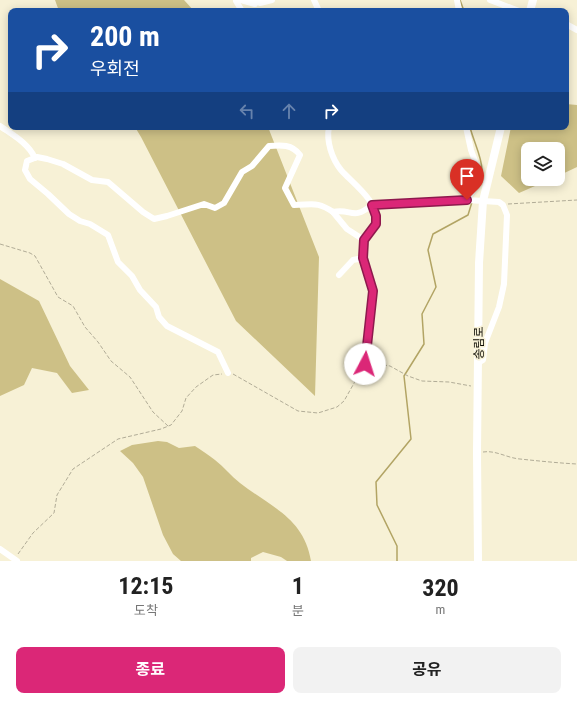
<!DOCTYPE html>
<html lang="ko">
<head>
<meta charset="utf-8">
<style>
  :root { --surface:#fff; --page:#f2f2f2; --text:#222; --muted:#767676; --accent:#db2777 }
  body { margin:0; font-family:"Roboto Condensed","Noto Sans KR",sans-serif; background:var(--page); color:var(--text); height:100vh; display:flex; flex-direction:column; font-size:15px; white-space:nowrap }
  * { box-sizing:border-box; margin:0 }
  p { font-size:13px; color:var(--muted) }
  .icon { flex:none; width:22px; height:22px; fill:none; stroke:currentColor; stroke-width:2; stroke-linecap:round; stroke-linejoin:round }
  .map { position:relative; height:561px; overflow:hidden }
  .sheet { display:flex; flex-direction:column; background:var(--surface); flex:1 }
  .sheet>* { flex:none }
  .guide { position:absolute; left:8px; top:8px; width:561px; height:122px; border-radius:8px; box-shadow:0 2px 10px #0003; background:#1a4fa0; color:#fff; overflow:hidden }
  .controls { position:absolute; left:521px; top:142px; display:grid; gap:8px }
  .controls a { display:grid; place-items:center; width:44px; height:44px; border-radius:8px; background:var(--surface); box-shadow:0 2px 10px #0003; font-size:20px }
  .pin { position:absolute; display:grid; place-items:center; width:34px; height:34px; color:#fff; margin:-41px -17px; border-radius:50% 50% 50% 0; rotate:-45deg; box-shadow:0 0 4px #0007 }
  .pin .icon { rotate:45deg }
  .me { position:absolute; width:44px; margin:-22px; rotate:5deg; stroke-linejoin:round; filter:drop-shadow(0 0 3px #0008) }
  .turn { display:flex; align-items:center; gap:14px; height:84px; padding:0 16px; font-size:18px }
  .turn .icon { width:52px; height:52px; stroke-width:2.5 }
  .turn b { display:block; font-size:28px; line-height:34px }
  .lanes { display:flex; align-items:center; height:38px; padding:0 16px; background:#0003; justify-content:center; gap:20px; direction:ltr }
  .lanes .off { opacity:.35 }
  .eta { display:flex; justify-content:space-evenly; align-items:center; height:68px; text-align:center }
  .eta b { font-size:24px; font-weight:700; line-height:28px }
  .cta { display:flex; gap:8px; margin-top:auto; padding:8px 16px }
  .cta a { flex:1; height:46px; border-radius:8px; background:var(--accent); color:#fff; font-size:16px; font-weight:700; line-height:46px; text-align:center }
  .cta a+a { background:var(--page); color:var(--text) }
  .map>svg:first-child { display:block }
  .green { fill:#cdc086 }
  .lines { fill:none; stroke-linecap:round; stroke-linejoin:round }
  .stream { stroke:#b2a464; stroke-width:1.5 }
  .path { stroke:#b1ac97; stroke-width:1; stroke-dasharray:4 2; stroke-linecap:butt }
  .minor { stroke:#fff; stroke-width:6 }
  .major { stroke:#fff; stroke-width:8 }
  .route-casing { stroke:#8e194d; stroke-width:10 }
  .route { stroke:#db2777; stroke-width:7 }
  .labels { text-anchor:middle; stroke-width:3; stroke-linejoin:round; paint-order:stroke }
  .street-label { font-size:12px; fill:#0e0c04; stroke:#f7f1d6 }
</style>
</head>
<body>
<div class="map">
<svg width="577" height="561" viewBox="0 0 577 561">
  <rect width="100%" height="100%" fill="#f7f1d6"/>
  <g class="green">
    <path d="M55 0H184L194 11H59Z"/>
    <path d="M566 104 577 105V167L558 176V149H528V179H551L519 193 501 176 511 127H566Z"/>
    <path d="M135 127H268L319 257 315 396 236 321 141 137Z"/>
    <path d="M0 279 39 301 70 366 89 390 72 393 57 373 32 368 24 385 0 396Z"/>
    <path d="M158 441 167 442 179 448 195 446C202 451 209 455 215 460 224 467 231 476 240 483 271 507 304 518 311 561H287L281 557 263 552 251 558V561H181L173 554 163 535 143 477 133 463 120 451 132 445Z"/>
  </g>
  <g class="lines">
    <g class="stream">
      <path d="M460 0 464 11"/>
      <path d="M470 127C473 140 482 157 482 170 482 174 479 179 478 183"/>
      <path d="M397 561V546L377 505 376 482 411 439 404 376 424 344 422 314 436 287 428 250 433 234 468 215 472 202"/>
    </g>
    <g class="path">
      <path d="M508 204 577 200"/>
      <path d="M0 244 30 253 35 256 58 297 73 306 85 327 98 342 111 361 130 377 153 412 168 426"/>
      <path d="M371 363 390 366 408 376 422 381 449 382 471 386"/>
      <path d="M233 374 298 411 318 413 337 407 344 401 362 369"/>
      <path d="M483 452C496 450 507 458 520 459 539 461 558 463 577 464"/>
      <path d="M18 554 33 533 54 513 57 495 73 469 118 439 161 429 171 425 182 411 186 398 196 387 213 375 222 374"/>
    </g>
    <g class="minor">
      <path d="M239 0 236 1 242 11"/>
      <path d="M241 0 255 4"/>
      <path d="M252 0 260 3 272 0"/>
      <path d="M314 0 319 11"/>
      <path d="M457 0 459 11"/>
      <path d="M490 0 519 11"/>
      <path d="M566 24 577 30"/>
      <path d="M0 126C13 135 28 143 35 158"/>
      <path d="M329 127C326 141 332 159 341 170 353 184 379 201 376 223 375 229 369 236 364 240"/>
      <path d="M466 127 471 150 478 169 474 189 467 200"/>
      <path d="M333 212 347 229 364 240 363 258 373 291 365 365"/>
      <path d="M339 275 353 260 363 258"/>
      <path d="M228 373 218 352 167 326 159 317 156 307 140 290 132 276 118 262 108 235 90 224 80 221 69 214 48 194 30 179 25 170 27 161 37 157 47 159 63 164 92 180 108 182 143 212 154 219 167 216 204 204 215 208 224 203 242 172 252 166 269 146C281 145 292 144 300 155L285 188 294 205C312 205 317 201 333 212 352 208 352 221 372 205L467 200 499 202 503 205 507 215 504 284 499 307 485 343 483 360 478 363"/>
      <path d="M0 549 17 561"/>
    </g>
    <g class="major">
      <path d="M530 11 533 0"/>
      <path d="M478 561 477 452 479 263 483 201 501 127"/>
    </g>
  </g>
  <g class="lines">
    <defs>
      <path id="route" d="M365 364 373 291 363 258 364 240 376 224V216L372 205 467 200"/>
    </defs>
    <use href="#route" class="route-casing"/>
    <use href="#route" class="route"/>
  </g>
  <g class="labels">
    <g class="street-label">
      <text transform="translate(479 343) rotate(-90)" y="4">송림로</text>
    </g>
  </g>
</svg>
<div class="controls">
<a><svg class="icon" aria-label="layers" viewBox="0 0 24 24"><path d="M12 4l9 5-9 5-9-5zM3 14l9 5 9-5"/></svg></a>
</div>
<div class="pin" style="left:467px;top:200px;background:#d93025"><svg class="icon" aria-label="arrive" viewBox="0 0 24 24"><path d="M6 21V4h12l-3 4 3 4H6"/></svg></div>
<svg class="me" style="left:365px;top:364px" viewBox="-20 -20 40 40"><circle r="19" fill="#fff"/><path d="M0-13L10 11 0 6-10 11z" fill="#db2777"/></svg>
<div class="guide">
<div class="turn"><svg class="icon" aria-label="right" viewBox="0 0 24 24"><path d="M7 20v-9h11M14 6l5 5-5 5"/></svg><div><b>200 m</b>우회전</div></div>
<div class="lanes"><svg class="icon off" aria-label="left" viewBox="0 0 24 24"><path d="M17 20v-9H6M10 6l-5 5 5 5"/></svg><svg class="icon off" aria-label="ahead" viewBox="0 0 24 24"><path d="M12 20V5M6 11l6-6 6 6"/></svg><svg class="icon" aria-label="right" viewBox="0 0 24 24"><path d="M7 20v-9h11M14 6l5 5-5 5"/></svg></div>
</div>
</div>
<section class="sheet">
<div class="eta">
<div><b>12:15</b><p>도착</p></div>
<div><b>1</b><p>분</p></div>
<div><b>320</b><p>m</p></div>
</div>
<div class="cta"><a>종료</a><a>공유</a></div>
</section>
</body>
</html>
